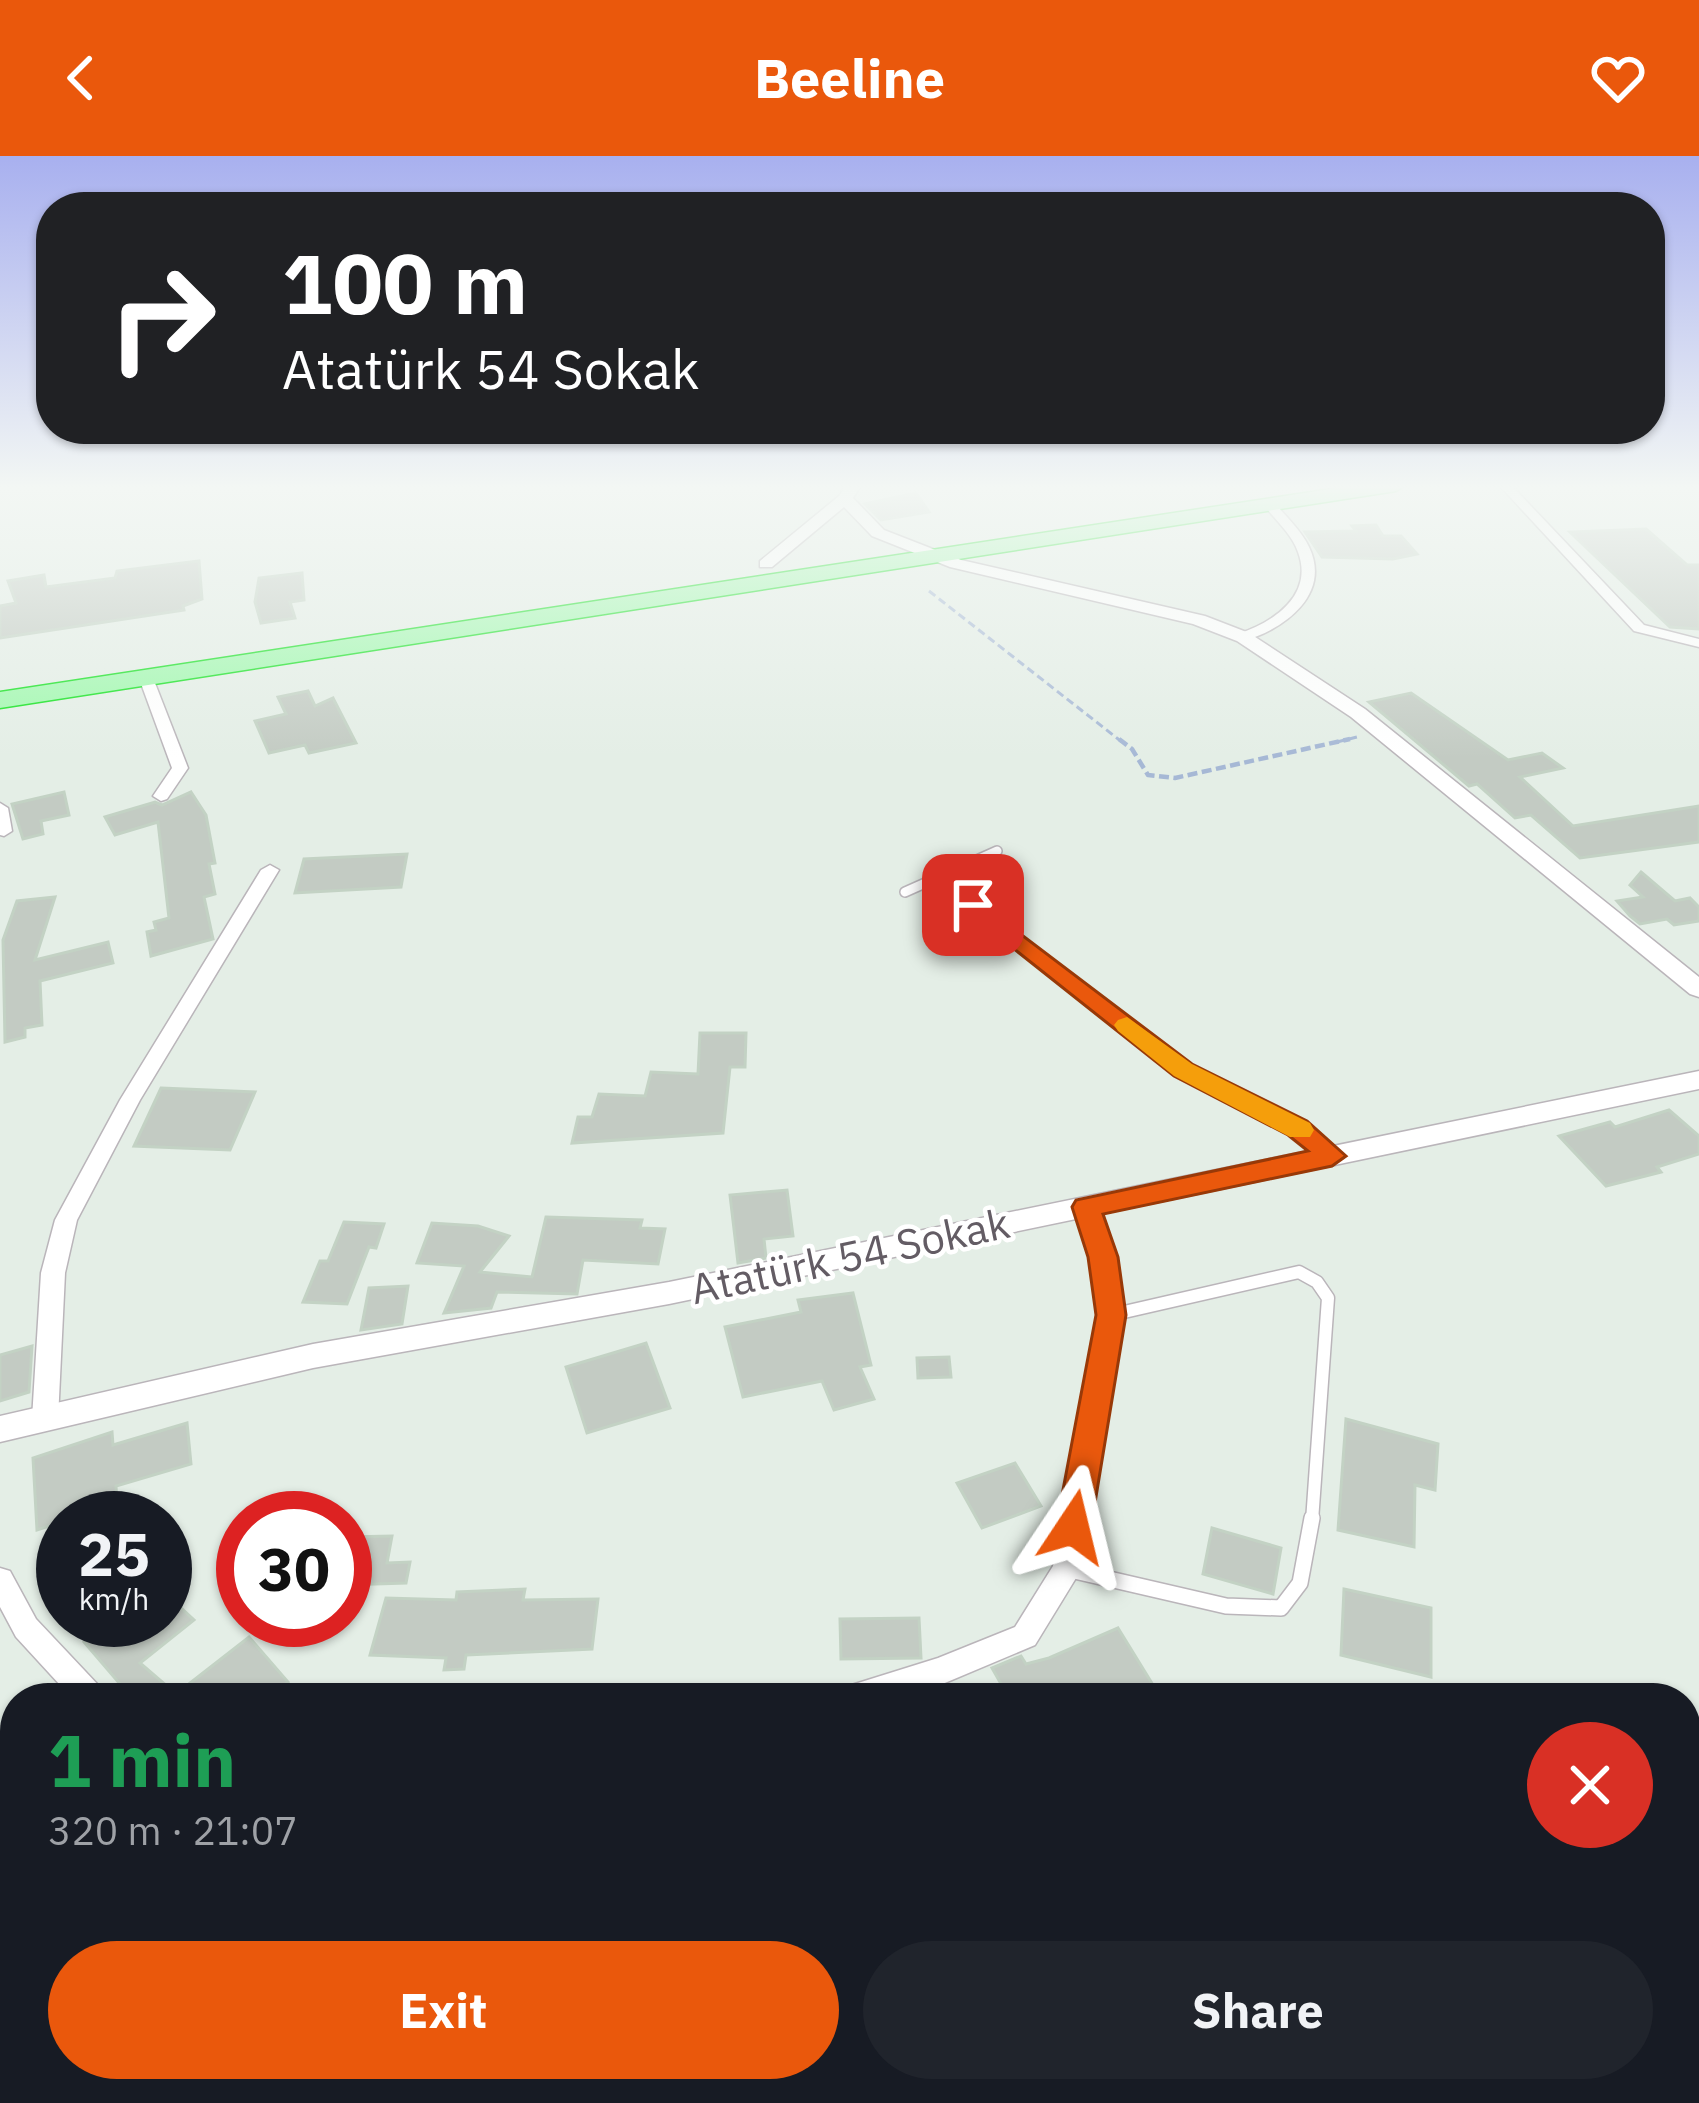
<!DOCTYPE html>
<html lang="en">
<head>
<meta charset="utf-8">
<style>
  :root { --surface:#171b24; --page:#20242c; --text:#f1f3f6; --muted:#9ea1a6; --accent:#ea580c }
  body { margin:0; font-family:"IBM Plex Sans",sans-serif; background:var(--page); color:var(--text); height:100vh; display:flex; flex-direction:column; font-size:45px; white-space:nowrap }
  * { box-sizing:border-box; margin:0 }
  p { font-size:39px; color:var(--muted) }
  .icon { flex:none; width:66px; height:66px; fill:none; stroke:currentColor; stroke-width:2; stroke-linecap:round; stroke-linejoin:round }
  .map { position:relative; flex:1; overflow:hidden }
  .panel { position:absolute; left:0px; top:1527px; width:1701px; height:420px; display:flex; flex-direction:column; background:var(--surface); border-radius:48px 48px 0 0; box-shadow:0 3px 9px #0004 }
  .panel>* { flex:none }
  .top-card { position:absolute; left:36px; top:36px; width:1629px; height:252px; border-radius:48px; box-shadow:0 3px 9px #0004; background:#202124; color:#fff; overflow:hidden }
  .speed { position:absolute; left:36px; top:1335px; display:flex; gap:24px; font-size:60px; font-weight:700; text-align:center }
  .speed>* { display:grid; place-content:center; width:156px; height:156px; border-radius:50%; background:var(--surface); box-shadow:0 3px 9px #0004; line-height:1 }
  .speed small { font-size:30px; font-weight:400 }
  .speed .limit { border:18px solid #d22; background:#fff; color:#111 }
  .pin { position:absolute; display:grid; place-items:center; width:102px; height:102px; color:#fff; margin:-51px; border-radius:24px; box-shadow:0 6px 18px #0006 }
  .me { position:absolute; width:132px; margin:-66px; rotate:10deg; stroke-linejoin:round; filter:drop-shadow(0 0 9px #0008) }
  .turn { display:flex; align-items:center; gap:42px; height:252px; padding:0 48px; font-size:54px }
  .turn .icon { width:156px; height:156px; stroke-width:2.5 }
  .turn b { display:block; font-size:84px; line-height:102px }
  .round { display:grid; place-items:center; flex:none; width:126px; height:126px; border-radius:63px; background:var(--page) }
  .overview { display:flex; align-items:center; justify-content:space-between; height:204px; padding:0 48px }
  h1 { font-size:72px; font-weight:700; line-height:90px; color:#1e9e55 }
  .primary-button { display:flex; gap:24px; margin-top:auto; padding:24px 48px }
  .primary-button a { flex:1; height:138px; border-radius:72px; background:var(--accent); color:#fff; font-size:48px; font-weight:700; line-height:138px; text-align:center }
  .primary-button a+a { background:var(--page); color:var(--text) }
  header { display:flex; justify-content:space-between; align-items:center; height:156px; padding:0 48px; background:var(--accent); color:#fff; font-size:54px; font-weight:700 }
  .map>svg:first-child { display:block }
  .building { fill:#c3cbc3; stroke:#c3d2c4; stroke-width:3 }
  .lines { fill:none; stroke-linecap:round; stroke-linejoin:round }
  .service-far2-casing { stroke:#bab5ba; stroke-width:12 }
  .service-far1-casing { stroke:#bab5ba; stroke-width:15 }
  .service-casing { stroke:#bab5ba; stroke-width:18 }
  .minor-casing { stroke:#bab5ba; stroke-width:3 }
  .tertiary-casing { stroke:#bab5ba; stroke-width:3 }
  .trunk-casing { stroke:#0fe21b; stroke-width:3 }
  .path-far1 { stroke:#a6b8d5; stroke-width:3; stroke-dasharray:8 4.5; stroke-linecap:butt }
  .path { stroke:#a6b8d5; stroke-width:4.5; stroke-dasharray:10 4.5; stroke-linecap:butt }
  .service-far2 { stroke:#fff; stroke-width:9 }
  .service-far1 { stroke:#fff; stroke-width:12 }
  .service { stroke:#fff; stroke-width:15 }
  .minor { fill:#fff; fill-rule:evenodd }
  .tertiary { fill:#fff; fill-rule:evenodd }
  .trunk { fill:#a0f8ae; fill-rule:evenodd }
  .route { fill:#ea580c; stroke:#983908; stroke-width:3 }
  .slow { fill:#f59e0b }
  .labels { text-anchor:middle; stroke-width:9; stroke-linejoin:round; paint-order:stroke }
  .street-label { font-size:42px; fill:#635c64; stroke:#fff }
</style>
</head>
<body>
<header><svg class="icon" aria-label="back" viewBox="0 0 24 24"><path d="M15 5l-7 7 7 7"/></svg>Beeline<svg class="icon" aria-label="heart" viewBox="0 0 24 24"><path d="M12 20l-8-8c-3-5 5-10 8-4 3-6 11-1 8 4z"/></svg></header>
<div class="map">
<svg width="1699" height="1947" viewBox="0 0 1699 1947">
  <rect width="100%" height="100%" fill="#e4eee6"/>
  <g class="building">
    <path d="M916 337 929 356 881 364 865 348Z"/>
    <path d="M1376 369 1383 380H1401L1417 398 1393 403 1322 401 1305 376 1356 375 1352 370Z"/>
    <path d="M1646 373 1687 409H1699V473L1670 471 1570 376Z"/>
    <path d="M199 405 202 443 183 450 184 454 0 482V450L16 447 8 425 44 419 46 431 115 422 117 415Z"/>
    <path d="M302 417 304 444 290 446 295 462 261 467 255 446 259 422Z"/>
    <path d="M308 535 315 550 333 542 356 587 309 597 305 589 269 597 255 565 286 558 278 541Z"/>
    <path d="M1411 537 1508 604 1542 597 1563 612 1520 621 1573 670 1699 650V686L1580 702 1531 659 1515 662 1477 628 1469 630 1369 546Z"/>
    <path d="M64 636 69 659 41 665 43 678 23 683 12 648Z"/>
    <path d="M191 636 206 659 215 707 209 708 215 738 204 741 213 783 151 800 147 776 156 774 154 766 169 762 158 666 115 679 105 661 155 646 162 649Z"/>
    <path d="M407 698 401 731 295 737 304 703Z"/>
    <path d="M1641 716 1675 745 1690 742 1699 751V765L1674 769 1667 763 1640 768 1630 760 1617 745 1643 741 1630 729Z"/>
    <path d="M55 741 35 804 108 786 113 807 40 825 42 869 25 872V881L5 886 3 784 17 745Z"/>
    <path d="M700 877H746L745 911H730L723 977 572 987 578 961H592L599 938 645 940 651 916 698 918Z"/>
    <path d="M161 932 255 936 230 994 134 990Z"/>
    <path d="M1669 954 1699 980V998L1657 1011 1661 1016 1606 1030 1559 980 1610 966 1615 971Z"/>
    <path d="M787 1034 793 1080 764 1083 766 1102 738 1107 730 1039Z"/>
    <path d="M546 1061 642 1064 640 1072 665 1073 658 1108 583 1104 577 1138 497 1136 491 1152 444 1157 464 1110 417 1107 432 1067 478 1070 509 1080 480 1116 532 1121Z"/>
    <path d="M344 1066 384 1068 376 1092 369 1091 347 1148 303 1146 320 1105H328Z"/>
    <path d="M408 1130 402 1168 361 1174 369 1132Z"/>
    <path d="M853 1137 871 1209 860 1211 874 1243 834 1254 822 1225 743 1241 725 1171 801 1156 798 1144Z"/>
    <path d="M646 1187 670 1252 587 1277 566 1211Z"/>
    <path d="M32 1190 29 1236 0 1245V1199Z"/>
    <path d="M949 1201 951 1221 918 1222 917 1202Z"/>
    <path d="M1346 1263 1438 1288 1435 1334 1415 1329 1414 1391 1338 1374Z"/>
    <path d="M187 1267 191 1308 116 1330 117 1348 37 1374 33 1302 112 1276 113 1289Z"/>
    <path d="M1015 1307 1041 1350 982 1372 957 1327Z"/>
    <path d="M1212 1372 1281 1392 1273 1438 1203 1418Z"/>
    <path d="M392 1380 387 1407 410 1406 406 1427 345 1429V1381Z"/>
    <path d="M525 1433 523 1444 598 1443 592 1493 466 1499 464 1513 444 1514 446 1502 370 1499 386 1442 456 1444 457 1436Z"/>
    <path d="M1344 1433 1431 1452V1521L1341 1499Z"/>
    <path d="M165 1437 194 1464 140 1507 176 1538 249 1481 288 1526 268 1542H132L84 1486 112 1464H165Z"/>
    <path d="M919 1462 921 1502 841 1503 840 1463Z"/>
    <path d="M1118 1472 1161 1542H1009L992 1512 1021 1500 1026 1508 1049 1502Z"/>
  </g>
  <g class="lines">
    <defs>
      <g id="service-far2">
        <path d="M937 721 1198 922"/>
        <path d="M905 736 997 695"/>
      </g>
      <g id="service-far1">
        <path d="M1192 919 1298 972 1329 998"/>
        <path d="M1111 1159 1299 1116 1317 1126 1328 1142 1312 1365"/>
      </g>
      <path id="service" d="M1066 1413 1226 1450 1281 1452 1300 1427 1312 1362"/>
      <g id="minor">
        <path d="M1499 329H1511L1644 469 1699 483V491L1634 475Z"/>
        <path d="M1266 346H1274C1286 361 1301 374 1309 391 1332 439 1283 474 1243 485L1238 484V478C1274 466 1314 439 1298 396 1292 378 1275 364 1264 349Z"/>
        <path d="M146 518 153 522 188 612 167 643 161 645 153 640 172 612 139 522Z"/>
        <path d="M0 647 8 652 12 675 4 680 0 679Z"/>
        <path d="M270 709 279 714 140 944 77 1064 65 1117 58 1263 54 1270 45 1273 36 1270 32 1263 41 1117 55 1064 120 944 261 714Z"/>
        <path d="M1086 1043 1094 1045 1097 1051 1114 1101 1123 1159 1076 1422 1035 1489 940 1529 897 1542H837L842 1532 938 1502 1015 1471 1053 1410 1099 1159 1092 1101 1075 1051 1078 1045Z"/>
        <path d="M0 1412 10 1415 36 1463 101 1532 106 1542H72L16 1481 0 1451Z"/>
        <path d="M15 1837V1888L12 1893 0 1898V1847L3 1842Z"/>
        <path d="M583 1932H627L636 1947H591Z"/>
      </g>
      <g id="tertiary">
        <path d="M846 329H861L853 342 884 374 961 404 1205 460 1249 477 1365 553 1699 821V841L1690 838 1351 561 1237 485 1193 468 950 411 872 380 844 351 772 411H760V405L839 340Z"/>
        <path d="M1699 915V933L669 1148 313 1212 0 1286V1260L313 1188 669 1126Z"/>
      </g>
      <path id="trunk" d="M1357 329H1406L1396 335 0 552V536Z"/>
    </defs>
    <use href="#service-far2" class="service-far2-casing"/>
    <use href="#service-far1" class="service-far1-casing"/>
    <use href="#service" class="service-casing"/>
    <use href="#minor" class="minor-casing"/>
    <use href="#tertiary" class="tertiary-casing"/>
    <use href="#trunk" class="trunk-casing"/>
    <g class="path-far1">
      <path d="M929 435 1122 586"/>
      <path d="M1337 586 1357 581"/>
    </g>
    <path class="path" d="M1119 583 1132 593 1148 619 1175 622 1350 583"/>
    <use href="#service-far2" class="service-far2"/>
    <use href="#service-far1" class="service-far1"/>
    <use href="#service" class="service"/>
    <use href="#minor" class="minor"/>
    <use href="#tertiary" class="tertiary"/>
    <use href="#trunk" class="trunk"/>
  </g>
  <linearGradient id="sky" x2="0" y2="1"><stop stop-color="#a8b0ef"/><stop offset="0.55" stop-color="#f3f7f4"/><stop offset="1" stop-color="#f3f7f4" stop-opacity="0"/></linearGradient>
  <rect width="1699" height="602" fill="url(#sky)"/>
  <path class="route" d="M973 742 1192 908 1307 965 1346 1000 1332 1010 1103 1058 1118 1101 1126 1159 1091 1371 1086 1382 1073 1386 1061 1382 1056 1371 1096 1159 1088 1101 1072 1051 1076 1044 1308 995 1288 979 1174 920 965 754V744Z"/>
  <path class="slow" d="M1127 861 1192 908 1310 967 1314 974 1310 981H1290L1174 920 1118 875 1114 869 1118 864Z"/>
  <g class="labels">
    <g class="street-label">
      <text transform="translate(850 1100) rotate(-12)" y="15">Atatürk 54 Sokak</text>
    </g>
  </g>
</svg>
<div class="speed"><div>25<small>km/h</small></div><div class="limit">30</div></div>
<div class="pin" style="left:973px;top:749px;background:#d93025"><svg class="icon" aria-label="arrive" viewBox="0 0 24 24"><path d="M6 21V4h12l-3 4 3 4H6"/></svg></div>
<svg class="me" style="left:1073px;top:1371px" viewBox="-20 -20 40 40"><path d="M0-17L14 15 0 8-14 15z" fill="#ea580c" stroke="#fff" stroke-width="4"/></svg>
<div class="top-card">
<div class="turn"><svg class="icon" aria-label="right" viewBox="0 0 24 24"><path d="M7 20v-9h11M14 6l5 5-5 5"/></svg><div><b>100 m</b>Atatürk 54 Sokak</div></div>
</div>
<section class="panel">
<div class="overview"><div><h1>1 min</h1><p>320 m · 21:07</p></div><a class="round" style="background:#d93025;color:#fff"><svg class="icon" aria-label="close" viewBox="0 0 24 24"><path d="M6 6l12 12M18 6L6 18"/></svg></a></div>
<div class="primary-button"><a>Exit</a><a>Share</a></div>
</section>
</div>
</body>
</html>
